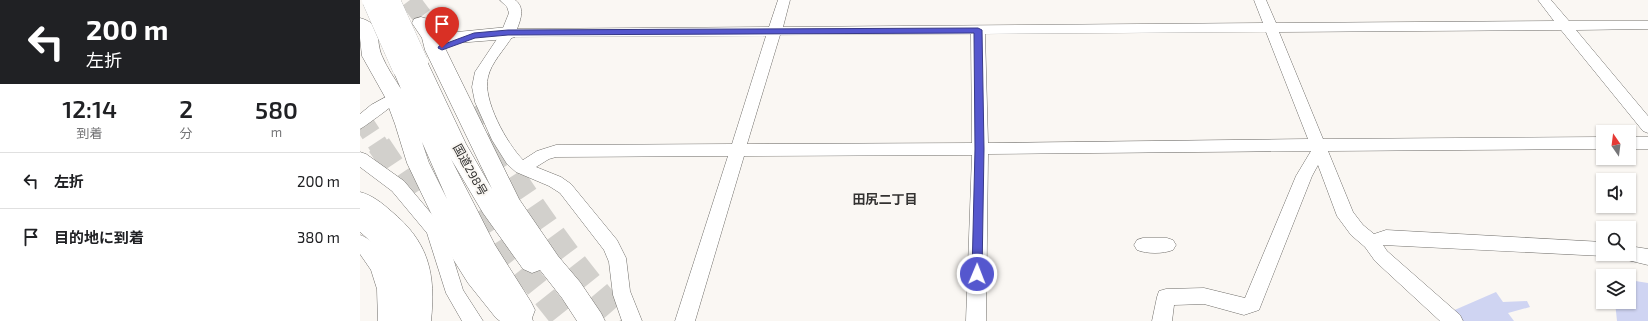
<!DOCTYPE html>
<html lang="ja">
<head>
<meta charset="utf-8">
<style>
  :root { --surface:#fff; --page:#f2f2f2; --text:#202124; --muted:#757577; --line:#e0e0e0 }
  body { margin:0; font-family:"Exo 2","Noto Sans JP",sans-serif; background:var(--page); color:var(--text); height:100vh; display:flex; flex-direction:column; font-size:15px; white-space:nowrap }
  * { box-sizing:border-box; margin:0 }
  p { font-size:13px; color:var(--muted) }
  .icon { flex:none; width:22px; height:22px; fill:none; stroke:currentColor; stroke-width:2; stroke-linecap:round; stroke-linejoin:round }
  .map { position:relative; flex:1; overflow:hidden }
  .side { display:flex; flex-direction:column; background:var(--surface); width:360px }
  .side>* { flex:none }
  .top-card { background:#202124; color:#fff; overflow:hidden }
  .needle { width:26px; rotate:346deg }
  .fabs { position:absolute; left:1236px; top:125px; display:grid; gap:8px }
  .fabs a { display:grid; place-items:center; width:40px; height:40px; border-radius:0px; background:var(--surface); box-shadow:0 1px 3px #0004; font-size:20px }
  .pin { position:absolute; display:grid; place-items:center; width:34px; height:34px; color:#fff; margin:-41px -17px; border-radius:50% 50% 50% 0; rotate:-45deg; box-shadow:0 0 4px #0007 }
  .pin .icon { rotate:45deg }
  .me { position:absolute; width:44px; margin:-22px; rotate:1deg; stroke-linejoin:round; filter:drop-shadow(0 0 3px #0008) }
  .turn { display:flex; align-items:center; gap:14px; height:84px; padding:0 20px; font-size:18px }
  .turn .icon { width:52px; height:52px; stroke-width:2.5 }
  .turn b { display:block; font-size:28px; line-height:34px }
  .eta { display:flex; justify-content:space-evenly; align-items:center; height:68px; text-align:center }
  .eta b { font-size:24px; font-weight:600; line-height:28px }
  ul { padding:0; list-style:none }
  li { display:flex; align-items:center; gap:12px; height:56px; padding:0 20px; border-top:1px solid var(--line) }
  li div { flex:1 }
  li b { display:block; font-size:15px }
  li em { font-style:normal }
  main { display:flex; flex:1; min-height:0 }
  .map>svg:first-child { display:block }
  .green { fill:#cfd4f2 }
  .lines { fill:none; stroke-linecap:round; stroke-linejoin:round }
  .highway-tunnel-far1 { stroke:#d2d0cc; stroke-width:20; stroke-dasharray:20 10; stroke-linecap:butt }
  .highway-tunnel { stroke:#d2d0cc; stroke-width:24; stroke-dasharray:24 12; stroke-linecap:butt }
  .minor-casing { stroke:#706e6a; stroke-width:1 }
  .major-casing { stroke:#706e6a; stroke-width:1 }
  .highway-casing { stroke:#706e6a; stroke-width:1 }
  .minor { fill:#fff; fill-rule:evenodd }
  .major { fill:#fff; fill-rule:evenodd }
  .highway { fill:#fff; fill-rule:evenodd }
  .highway-bridge-casing { stroke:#706e6a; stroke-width:20; stroke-linecap:butt }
  .highway-bridge { stroke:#fff; stroke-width:20 }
  .route { fill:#5557ce; stroke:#373986 }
  .labels { text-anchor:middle; stroke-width:4; stroke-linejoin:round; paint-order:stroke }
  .street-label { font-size:12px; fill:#333231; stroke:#faf7f3 }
  .neighbourhood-label { font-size:13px; font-weight:bold; fill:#333231; stroke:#faf7f3 }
</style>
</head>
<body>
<main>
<section class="side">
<div class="top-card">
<div class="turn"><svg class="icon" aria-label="left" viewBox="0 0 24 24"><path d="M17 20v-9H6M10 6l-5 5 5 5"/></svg><div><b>200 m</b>左折</div></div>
</div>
<div class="eta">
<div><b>12:14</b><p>到着</p></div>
<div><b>2</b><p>分</p></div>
<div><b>580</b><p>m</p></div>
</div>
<ul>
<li><svg class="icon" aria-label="left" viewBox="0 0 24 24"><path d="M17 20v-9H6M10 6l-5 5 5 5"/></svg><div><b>左折</b></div><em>200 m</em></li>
<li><svg class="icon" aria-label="arrive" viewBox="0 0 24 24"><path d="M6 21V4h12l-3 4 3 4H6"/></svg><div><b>目的地に到着</b></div><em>380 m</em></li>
</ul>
</section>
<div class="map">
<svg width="1288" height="321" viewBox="0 0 1288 321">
  <rect width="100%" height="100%" fill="#faf7f3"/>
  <g class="green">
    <path d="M1269 280 1288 283V321H1257L1255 302H1272Z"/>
    <path d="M1136 292 1143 302 1167 301 1170 307 1148 313 1154 321H1100L1090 312Z"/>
  </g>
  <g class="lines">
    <g class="highway-tunnel-far1">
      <path d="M50 0 62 16 79 44"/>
      <path d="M112 108 134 146"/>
      <path d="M0 117 19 146"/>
    </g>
    <g class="highway-tunnel">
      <path d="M19 145 59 204"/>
      <path d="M134 145C172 207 214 266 263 321"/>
      <path d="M122 209 147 249 204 321"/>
    </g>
    <defs>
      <g id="minor">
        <path d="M140 0H155C165 7 161 19 157 29L409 27 418 0H430L423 27 903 23 894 0H906L916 23 1194 21 1178 0H1191L1209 21H1288V29L1216 30 1288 116V133L1283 131 1201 30 919 32 963 139 1243 137V149L968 151 993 212 1003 225 1014 234 1026 230 1243 242V254H1249L1243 256 1023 245 1027 251 1100 315 1103 321H1080L1015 261 1005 247 991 235 977 216 958 165 952 176 899 310 884 315 844 304 814 305 812 321H792L797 297 799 291 806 289 844 288 885 298 936 176 951 151 628 154 626 321H606L612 155 384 156 335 321H315L368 156 196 157 189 159 176 167 201 177 211 184 257 240 266 258 270 291 282 321H262L253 295 249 262 244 250 200 193 189 186 156 172 147 164 132 140 115 102 112 87 115 72 141 33 149 13 147 7ZM906 32 948 139 628 143 625 34ZM611 34 612 143 387 144 420 35ZM406 36 372 144 196 145 177 151 163 160C147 144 122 99 128 77 131 63 144 50 152 37Z"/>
        <path d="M35 92 40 93 42 97C40 101 4 127 0 129V114L11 105Z"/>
        <rect x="1269" y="137" width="19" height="12"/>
        <path d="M0 152 6 154 44 181 80 224 89 245 103 290 123 321H102L86 293 67 233 32 191 0 167Z"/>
        <path d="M0 235C28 244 39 295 38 321H18L17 289 11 270 0 254Z"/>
        <path d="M783 238H807L813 240 816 245 813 250C803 254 787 254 777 250L774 245 777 240Z"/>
        <path d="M1269 246 1288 249V265L1263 259 1260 254H1269Z"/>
      </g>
      <path id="major" d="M0 192C12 195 22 203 31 211 69 242 76 274 71 321H29C33 288 29 254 0 232Z"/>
      <path id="highway" d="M61 17 68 19 87 33 148 27 155 29 157 33 155 37 148 39 83 44 159 199 198 256 220 282 241 313 245 321H217L202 298 180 270 172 273 163 269 123 213 91 159 135 245 171 302 175 310 172 318 173 321H140L136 318 108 283 93 259 47 163 35 124 25 97 2 56 0 38V18C23 24 15 40 22 56 27 68 35 79 41 89L32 68 35 63 42 61 49 63 51 57 58 55 65 57 106 144 132 189 65 50 62 38 52 23 54 19ZM62 142 87 199 69 163Z"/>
    </defs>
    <use href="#minor" class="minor-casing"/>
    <use href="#major" class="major-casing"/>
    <use href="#highway" class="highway-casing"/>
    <use href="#minor" class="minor"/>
    <use href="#major" class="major"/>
    <use href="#highway" class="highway"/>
    <defs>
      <g id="highway-bridge">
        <path d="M12 0 42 68"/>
        <path d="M30 0 58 62"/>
      </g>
    </defs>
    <use href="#highway-bridge" class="highway-bridge-casing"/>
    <use href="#highway-bridge" class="highway-bridge"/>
  </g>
  <path class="route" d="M618 28 622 30 624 149 622 274 621 277 617 279 613 277 612 274 615 149 614 33 148 35 115 38 82 50 78 48 79 46 114 33 148 30Z"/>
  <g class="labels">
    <g class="street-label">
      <text transform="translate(110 170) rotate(61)" y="4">国道298号</text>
    </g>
    <g class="neighbourhood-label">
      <text x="525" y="204">田尻二丁目</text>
    </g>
  </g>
</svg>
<div class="fabs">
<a><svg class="needle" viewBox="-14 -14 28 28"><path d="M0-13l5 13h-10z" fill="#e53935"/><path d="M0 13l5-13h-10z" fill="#757577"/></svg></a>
<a><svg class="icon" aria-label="sound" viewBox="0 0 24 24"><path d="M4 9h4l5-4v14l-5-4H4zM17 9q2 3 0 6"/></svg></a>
<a><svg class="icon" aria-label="search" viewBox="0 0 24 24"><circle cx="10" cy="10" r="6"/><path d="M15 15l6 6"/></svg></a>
<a><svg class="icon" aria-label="layers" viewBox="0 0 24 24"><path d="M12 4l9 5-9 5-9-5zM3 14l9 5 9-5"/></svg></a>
</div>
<div class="pin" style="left:82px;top:48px;background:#d93025"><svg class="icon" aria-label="arrive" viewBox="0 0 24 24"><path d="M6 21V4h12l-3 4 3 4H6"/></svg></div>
<svg class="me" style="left:617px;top:274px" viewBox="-20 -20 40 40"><circle r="17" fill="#5557ce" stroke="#fff" stroke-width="3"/><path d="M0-11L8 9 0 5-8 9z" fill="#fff"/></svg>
</div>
</main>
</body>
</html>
